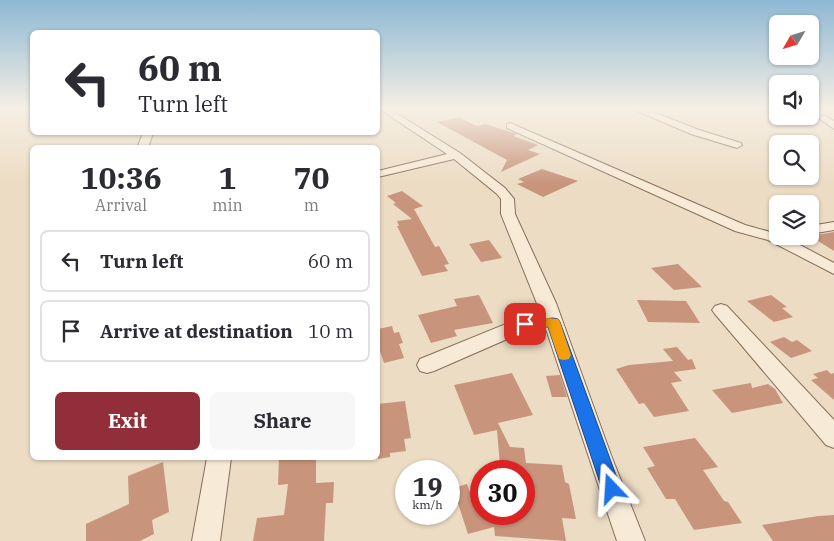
<!DOCTYPE html>
<html lang="en">
<head>
<meta charset="utf-8">
<style>
  :root { --surface:#fff; --page:#f7f7f7; --text:#2b2b33; --muted:#7c7c81; --line:#e1e1e2; --accent:#922e39 }
  body { margin:0; font-family:"IBM Plex Serif",serif; background:var(--page); color:var(--text); height:100vh; display:flex; flex-direction:column; font-size:19px; white-space:nowrap }
  * { box-sizing:border-box; margin:0 }
  p { font-size:16px; color:var(--muted) }
  .icon { flex:none; width:28px; height:28px; fill:none; stroke:currentColor; stroke-width:2; stroke-linecap:round; stroke-linejoin:round }
  .map { position:relative; flex:1; overflow:hidden }
  .details { position:absolute; left:30px; top:145px; width:350px; height:315px; display:flex; flex-direction:column; background:var(--surface); border-radius:8px; box-shadow:0 1px 4px #0004 }
  .details>* { flex:none }
  .top-card { position:absolute; left:30px; top:30px; width:350px; height:105px; border-radius:8px; box-shadow:0 1px 4px #0004; background:#fff; color:var(--text); overflow:hidden }
  .needle { width:32px; rotate:231deg }
  .buttons { position:absolute; left:769px; top:15px; display:grid; gap:10px }
  .buttons a { display:grid; place-items:center; width:50px; height:50px; border-radius:8px; background:var(--surface); box-shadow:0 1px 4px #0004; font-size:25px }
  .speed { position:absolute; left:395px; top:460px; display:flex; gap:10px; font-size:25px; font-weight:700; text-align:center }
  .speed>* { display:grid; place-content:center; width:65px; height:65px; border-radius:50%; background:var(--surface); box-shadow:0 1px 4px #0004; line-height:1 }
  .speed small { font-size:12px; font-weight:400 }
  .speed .limit { border:8px solid #d22; background:#fff; color:#111 }
  .pin { position:absolute; display:grid; place-items:center; width:42px; height:42px; color:#fff; margin:-21px; border-radius:10px; box-shadow:0 2px 8px #0006 }
  .me { position:absolute; width:55px; margin:-28px; rotate:340deg; stroke-linejoin:round; filter:drop-shadow(0 0 4px #0008) }
  .turn { display:flex; align-items:center; gap:18px; height:105px; padding:0 25px; font-size:22px }
  .turn .icon { width:65px; height:65px; stroke-width:2.5 }
  .turn b { display:block; font-size:35px; line-height:42px }
  .eta { display:flex; justify-content:space-evenly; align-items:center; height:85px; text-align:center }
  .eta b { font-size:30px; font-weight:700; line-height:35px }
  .button { display:flex; gap:10px; margin-top:auto; padding:10px 25px }
  .button a { flex:1; height:58px; border-radius:8px; background:var(--accent); color:#fff; font-size:20px; font-weight:700; line-height:58px; text-align:center }
  .button a+a { background:var(--page); color:var(--text) }
  ul { padding:0; list-style:none }
  li { display:flex; align-items:center; gap:15px; height:62px; margin:0 10px 8px; padding:0 15px; border:2px solid var(--line); border-radius:8px }
  li div { flex:1 }
  li b { display:block; font-size:19px }
  li em { font-style:normal }
  .map>svg:first-child { display:block }
  .building { fill:#c8947c }
  .lines { fill:none; stroke-linecap:round; stroke-linejoin:round }
  .minor-casing { stroke:#856e5b; stroke-width:2 }
  .minor { fill:#f7ead7; fill-rule:evenodd }
  .route { fill:#1a73e8; stroke:#114b97 }
  .slow { fill:#f59e0b }
</style>
</head>
<body>
<div class="map">
<svg width="834" height="541" viewBox="0 0 834 541">
  <rect width="100%" height="100%" fill="#ecdcc4"/>
  <g class="building">
    <path d="M459 117 477 126 485 124 517 134 513 136 538 145 528 150 540 154 501 172 507 160 437 122Z"/>
    <path d="M542 169 578 181 543 197 517 184 524 182 518 179Z"/>
    <path d="M402 191 423 206 414 209 435 247 439 246 449 264 444 265 448 271 422 276 397 226H399L397 221 412 219 393 204 396 203 387 196Z"/>
    <path d="M834 232V251L810 236Z"/>
    <path d="M489 240 502 258 481 262 469 244Z"/>
    <path d="M678 264 702 287 674 290 651 268Z"/>
    <path d="M479 295 493 323 454 330 457 336 431 343 418 315 457 306 454 299Z"/>
    <path d="M771 295 787 307 782 308 793 317 774 322 747 301Z"/>
    <path d="M637 300 686 301 700 323 648 322Z"/>
    <path d="M392 326 394 333 399 332 403 343 399 344 404 358 384 363 378 345V329Z"/>
    <path d="M784 337 792 342 797 340 812 351 791 358 770 342Z"/>
    <path d="M677 347 688 360 692 359 696 369 674 372 682 381 671 383 689 411 654 417 644 403 639 404 616 369 629 365 673 361 663 349Z"/>
    <path d="M827 370 831 374 834 373V400L811 380 818 378 813 374Z"/>
    <path d="M512 373 533 415 498 423 510 447 524 448 526 463 562 465 565 482 569 484 576 519 562 518 566 541 495 536 494 527 468 534 453 488 467 484 478 514H524V471H508L507 467 500 466 497 430 474 435 454 385Z"/>
    <path d="M560 375 567 397H552L546 376Z"/>
    <path d="M751 383 752 388 768 384 775 389 783 403 732 413 712 390Z"/>
    <path d="M405 401 411 438 404 439 406 451 390 453V457L378 459V404Z"/>
    <path d="M695 438 718 467 703 470 724 501 728 502 742 523 694 530 675 499H666L647 468 655 466 643 447Z"/>
    <path d="M279 458H316V483L334 482 333 503H326L324 541H253L257 518 284 515 288 484 278 485Z"/>
    <path d="M163 462 169 512 152 520 154 534 140 541H86V524L129 504 128 476Z"/>
    <path d="M834 515V541H773L762 525 818 516Z"/>
  </g>
  <g class="lines">
    <defs>
      <g id="minor">
        <path d="M378 108H388L460 153 505 188 514 199 515 214 556 303 611 455 645 541H617L546 329 528 330 434 371 427 373 420 371 417 365 420 359 518 319 542 316 501 214V199L497 194 454 159 378 177V171L447 154Z"/>
        <path d="M630 108H643L699 130 741 143 742 145 737 148 691 134Z"/>
        <path d="M824 115 834 121V129L821 120 819 118Z"/>
        <path d="M510 123 745 225 778 234V236H783L834 263V274L768 240 735 231 507 128V124Z"/>
        <path d="M141 132H151L152 136 148 148H137L142 136Z"/>
        <path d="M834 222V230L810 234V226Z"/>
        <path d="M721 304 727 306 834 420V448L826 445 715 314 712 310 715 306Z"/>
        <path d="M207 458H231L220 541H192Z"/>
      </g>
    </defs>
    <use href="#minor" class="minor-casing"/>
    <use href="#minor" class="minor"/>
  </g>
  <linearGradient id="sky" x2="0" y2="1"><stop stop-color="#8db8d4"/><stop offset="0.59" stop-color="#f6efe4"/><stop offset="1" stop-color="#f6efe4" stop-opacity="0"/></linearGradient>
  <rect width="834" height="184" fill="url(#sky)"/>
  <path class="route" d="M553 318 558 319 560 322 621 489 618 496 612 498 605 496 602 489 548 327H521L519 324 521 321Z"/>
  <path class="slow" d="M547 318 558 319 560 322 571 355 569 359 564 360 559 359 548 327 542 326 540 323 542 319Z"/>
</svg>
<div class="buttons">
<a><svg class="needle" viewBox="-14 -14 28 28"><path d="M0-13l5 13h-10z" fill="#e53935"/><path d="M0 13l5-13h-10z" fill="#7c7c81"/></svg></a>
<a><svg class="icon" aria-label="sound" viewBox="0 0 24 24"><path d="M4 9h4l5-4v14l-5-4H4zM17 9q2 3 0 6"/></svg></a>
<a><svg class="icon" aria-label="search" viewBox="0 0 24 24"><circle cx="10" cy="10" r="6"/><path d="M15 15l6 6"/></svg></a>
<a><svg class="icon" aria-label="layers" viewBox="0 0 24 24"><path d="M12 4l9 5-9 5-9-5zM3 14l9 5 9-5"/></svg></a>
</div>
<div class="speed"><div>19<small>km/h</small></div><div class="limit">30</div></div>
<div class="pin" style="left:525px;top:324px;background:#d93025"><svg class="icon" aria-label="arrive" viewBox="0 0 24 24"><path d="M6 21V4h12l-3 4 3 4H6"/></svg></div>
<svg class="me" style="left:612px;top:489px" viewBox="-20 -20 40 40"><path d="M0-17L14 15 0 8-14 15z" fill="#1a73e8" stroke="#fff" stroke-width="4"/></svg>
<div class="top-card">
<div class="turn"><svg class="icon" aria-label="left" viewBox="0 0 24 24"><path d="M17 20v-9H6M10 6l-5 5 5 5"/></svg><div><b>60 m</b>Turn left</div></div>
</div>
<section class="details">
<div class="eta">
<div><b>10:36</b><p>Arrival</p></div>
<div><b>1</b><p>min</p></div>
<div><b>70</b><p>m</p></div>
</div>
<ul>
<li><svg class="icon" aria-label="left" viewBox="0 0 24 24"><path d="M17 20v-9H6M10 6l-5 5 5 5"/></svg><div><b>Turn left</b></div><em>60 m</em></li>
<li><svg class="icon" aria-label="arrive" viewBox="0 0 24 24"><path d="M6 21V4h12l-3 4 3 4H6"/></svg><div><b>Arrive at destination</b></div><em>10 m</em></li>
</ul>
<div class="button"><a>Exit</a><a>Share</a></div>
</section>
</div>
</body>
</html>
